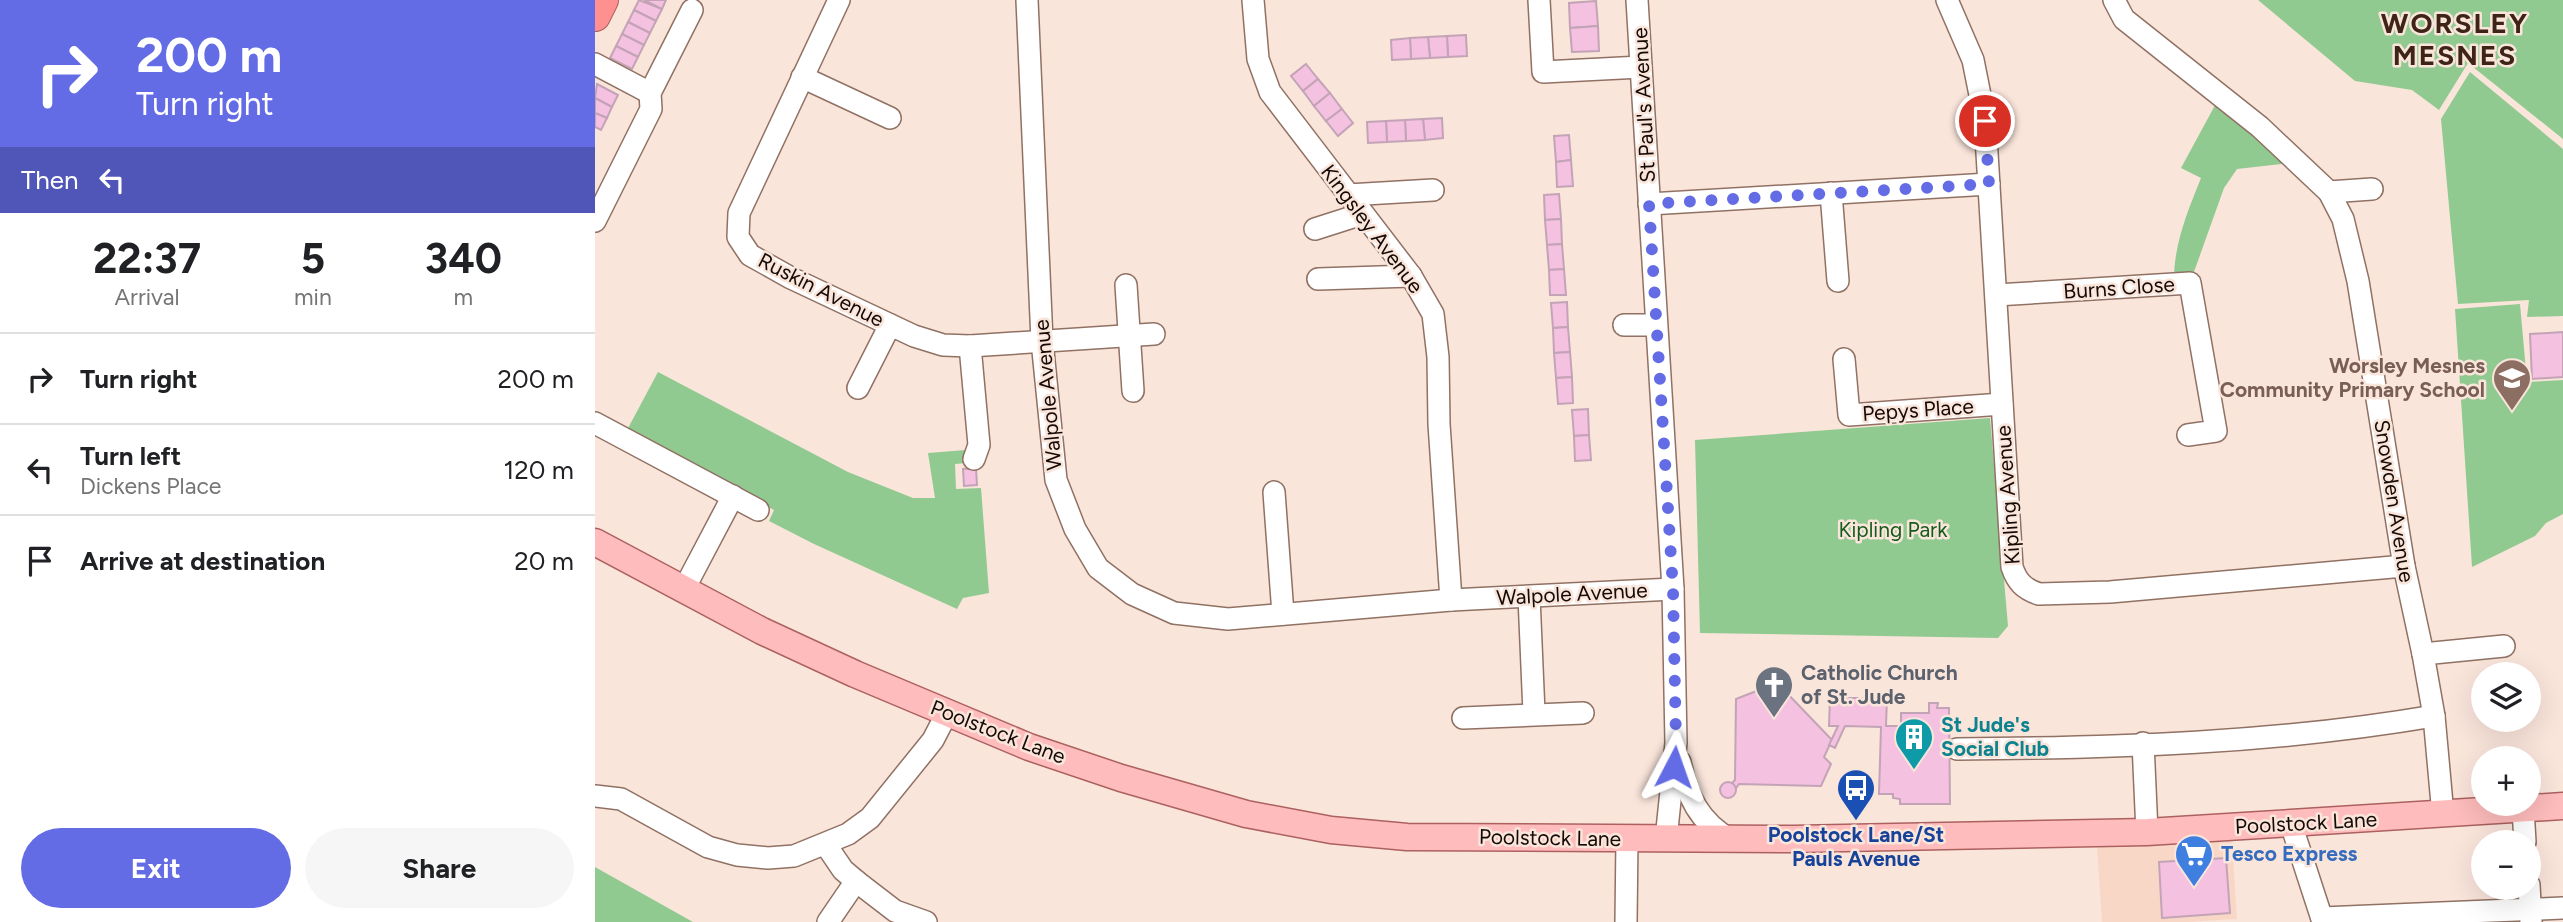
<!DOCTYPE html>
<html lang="en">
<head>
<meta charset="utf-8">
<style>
  :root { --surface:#fff; --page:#f6f6f6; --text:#202124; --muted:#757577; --line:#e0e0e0; --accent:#646ce5 }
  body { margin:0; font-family:Figtree,sans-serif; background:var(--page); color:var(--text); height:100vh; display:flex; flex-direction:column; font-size:26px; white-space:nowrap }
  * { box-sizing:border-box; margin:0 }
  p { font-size:23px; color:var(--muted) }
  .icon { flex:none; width:38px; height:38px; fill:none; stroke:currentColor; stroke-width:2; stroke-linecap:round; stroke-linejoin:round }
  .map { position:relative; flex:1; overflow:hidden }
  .sheet { display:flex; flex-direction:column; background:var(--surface); width:595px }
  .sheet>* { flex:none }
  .banner { background:#646ce5; color:#fff; overflow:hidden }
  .controls { position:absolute; left:1876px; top:662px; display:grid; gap:14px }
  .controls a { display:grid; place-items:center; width:70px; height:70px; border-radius:50%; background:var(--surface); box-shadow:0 7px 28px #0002; font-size:35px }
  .pin { position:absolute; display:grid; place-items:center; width:60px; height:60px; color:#fff; margin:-30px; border:4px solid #fff; border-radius:50%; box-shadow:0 2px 7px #0007 }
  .me { position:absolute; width:77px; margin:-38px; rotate:4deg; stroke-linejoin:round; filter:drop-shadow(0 0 5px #0008) }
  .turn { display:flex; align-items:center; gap:24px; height:147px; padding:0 21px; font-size:32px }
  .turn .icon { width:91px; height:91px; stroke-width:2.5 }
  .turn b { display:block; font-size:49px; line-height:60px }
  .then { display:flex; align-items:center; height:66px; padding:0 21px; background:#0003; gap:14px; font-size:26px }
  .eta { display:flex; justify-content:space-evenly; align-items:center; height:119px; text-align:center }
  .eta b { font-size:42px; font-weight:700; line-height:49px }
  .cta { display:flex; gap:14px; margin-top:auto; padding:14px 21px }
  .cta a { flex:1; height:80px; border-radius:42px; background:var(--accent); color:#fff; font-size:28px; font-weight:700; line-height:80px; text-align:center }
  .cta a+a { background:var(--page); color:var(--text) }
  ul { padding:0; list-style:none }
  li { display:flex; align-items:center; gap:21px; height:91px; padding:0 21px; border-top:2px solid var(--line) }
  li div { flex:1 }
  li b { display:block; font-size:26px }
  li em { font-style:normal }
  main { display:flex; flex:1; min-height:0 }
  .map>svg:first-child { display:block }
  .built { fill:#f9d7c7 }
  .green { fill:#91ca91 }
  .building { fill:#f5c1e1; stroke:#c3a3b6; stroke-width:2 }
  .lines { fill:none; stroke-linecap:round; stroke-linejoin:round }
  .minor-casing { stroke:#907163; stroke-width:24 }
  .major-casing { stroke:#ac615f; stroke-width:29 }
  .highway-casing { stroke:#ac615f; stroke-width:32 }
  .minor { stroke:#fff; stroke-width:21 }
  .major { stroke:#febcbc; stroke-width:26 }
  .highway { stroke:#fe908f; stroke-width:30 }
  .route { stroke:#646ce5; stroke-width:12; stroke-dasharray:0 21.6 }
  .labels { text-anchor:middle; stroke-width:5; stroke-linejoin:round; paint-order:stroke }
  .street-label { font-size:21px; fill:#150a05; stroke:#fae5db }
  .education-label { font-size:21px; font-weight:bold; fill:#785e54; stroke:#fae5db; text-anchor:end }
  .park-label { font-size:21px; fill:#145c1c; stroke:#fae5db }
  .worship-label { font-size:21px; font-weight:bold; fill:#5b616d; stroke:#fae5db; text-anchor:start }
  .culture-label { font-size:21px; font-weight:bold; fill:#0d838f; stroke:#fae5db; text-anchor:start }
  .transit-label { font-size:21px; font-weight:bold; fill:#164399; stroke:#fae5db }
  .shop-label { font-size:21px; font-weight:bold; fill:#366cbe; stroke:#fae5db; text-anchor:start }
  .district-label { font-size:28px; font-weight:bold; letter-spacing:2px; fill:#3e2417; stroke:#fae5db }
</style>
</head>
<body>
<main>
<section class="sheet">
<div class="banner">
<div class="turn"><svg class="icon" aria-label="right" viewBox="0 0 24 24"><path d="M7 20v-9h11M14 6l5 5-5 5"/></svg><div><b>200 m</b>Turn right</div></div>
<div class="then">Then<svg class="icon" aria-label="left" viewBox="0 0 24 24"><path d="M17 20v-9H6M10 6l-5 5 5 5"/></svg></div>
</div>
<div class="eta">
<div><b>22:37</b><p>Arrival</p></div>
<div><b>5</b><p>min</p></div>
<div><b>340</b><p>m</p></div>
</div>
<ul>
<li><svg class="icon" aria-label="right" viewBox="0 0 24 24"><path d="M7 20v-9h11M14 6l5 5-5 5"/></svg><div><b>Turn right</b></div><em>200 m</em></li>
<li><svg class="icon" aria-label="left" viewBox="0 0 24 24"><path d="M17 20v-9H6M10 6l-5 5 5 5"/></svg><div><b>Turn left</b><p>Dickens Place</p></div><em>120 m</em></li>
<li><svg class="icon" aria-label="arrive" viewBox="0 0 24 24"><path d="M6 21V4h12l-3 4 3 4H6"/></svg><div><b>Arrive at destination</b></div><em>20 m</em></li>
</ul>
<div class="cta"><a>Exit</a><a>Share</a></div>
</section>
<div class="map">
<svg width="1968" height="922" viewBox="0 0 1968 922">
  <rect width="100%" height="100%" fill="#fae5db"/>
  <path class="built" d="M1637 839 1642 919 1595 922H1507L1502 847Z"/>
  <g class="green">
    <path d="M1663 0H1968V139L1873 63 1844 110 1817 90 1760 81Z"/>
    <path d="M1875 72 1968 149V316L1932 317 1934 300 1863 304 1846 119Z"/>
    <path d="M1625 96 1703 162 1642 169 1629 188 1595 283 1579 284C1578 246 1592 213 1606 178L1586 168Z"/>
    <path d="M1925 304 1932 382 1968 380V514L1951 523 1940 536 1877 567 1860 309Z"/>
    <path d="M63 372 253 472 318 498H340L333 453 383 449 384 462 360 464 361 489 386 488 394 593 368 598 362 609 219 544 174 521 179 510 31 432Z"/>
    <path d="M1395 418 1413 626 1403 638 1105 633 1100 440Z"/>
    <path d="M0 867 98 922H0Z"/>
  </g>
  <g class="building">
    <path d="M44 0 67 9 61 21 39 10Z"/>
    <path d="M49 0H71L67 9Z"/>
    <path d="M1001 1 1003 26 975 28 974 3Z"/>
    <path d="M39 10 61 21 55 33 33 22Z"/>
    <path d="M33 22 55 33 49 45 27 34Z"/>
    <path d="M1003 26 1004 51 977 52 975 28Z"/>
    <path d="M27 34 49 45 43 57 21 46Z"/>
    <path d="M871 35 872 56 853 57 852 36Z"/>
    <path d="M852 36 853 57 835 58 833 37Z"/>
    <path d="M833 37 835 58 816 59 815 38Z"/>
    <path d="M815 38 816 59 797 60 796 40Z"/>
    <path d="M21 46 43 57 37 69 15 58Z"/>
    <path d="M711 64 723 79 708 91 696 76Z"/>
    <path d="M723 79 735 93 719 106 708 91Z"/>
    <path d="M2 84 23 95 17 107 0 98Z"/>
    <path d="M735 93 747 109 731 121 719 106Z"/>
    <path d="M0 98 17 107 12 118 0 113Z"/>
    <path d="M747 109 758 123 743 136 731 121Z"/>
    <path d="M0 113 12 118 6 130 0 127Z"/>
    <path d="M847 118 848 138 830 140 828 119Z"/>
    <path d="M828 119 830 140 811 141 810 120Z"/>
    <path d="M810 120 811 141 792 142 791 121Z"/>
    <path d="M791 121 792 142 773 143 772 122Z"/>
    <path d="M974 135 976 160 961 162 959 136Z"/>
    <path d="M976 160 978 186 962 187 961 162Z"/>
    <path d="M964 194 966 219 950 220 949 195Z"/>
    <path d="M966 219 967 244 952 245 950 220Z"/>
    <path d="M967 244 969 269 954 270 952 245Z"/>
    <path d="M969 269 971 295H955L954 270Z"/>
    <path d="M972 302 973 327 958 328 956 303Z"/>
    <path d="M973 327 975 352 959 353 958 328Z"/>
    <path d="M1968 332V377L1937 379 1935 334Z"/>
    <path d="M975 352 977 377 961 378 959 353Z"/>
    <path d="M977 377 978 403 963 404 961 378Z"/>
    <path d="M993 409 994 435 979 436 977 410Z"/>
    <path d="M994 435 996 460 980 461 979 436Z"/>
    <path d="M381 468 382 485 369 486 368 469Z"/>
    <path d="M1188 689 1237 740 1229 757 1236 764 1226 786 1144 784 1141 788 1137 783 1140 780 1141 699 1164 690 1170 697Z"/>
    <path d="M1235 698H1292L1291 726H1306V713H1334V703H1343L1342 708H1354L1355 804H1305V799L1298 798V794H1284L1286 727 1250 726 1240 748 1234 745 1243 726H1234Z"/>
    <circle cx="1133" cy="790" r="8"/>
    <path d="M1631 858 1635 913 1567 918 1564 862Z"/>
  </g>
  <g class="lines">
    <defs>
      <g id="minor">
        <path d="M244 0 144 213 143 237 155 255 196 278 319 336 348 345 375 346 559 334"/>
        <path d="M432 0 447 341 461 480 480 529 503 568 537 594 579 613 633 619 856 600 1078 589"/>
        <path d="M658 0 663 59 675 92 816 276 838 314 843 357 844 424 856 600"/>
        <path d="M944 0 948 72 1046 67"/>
        <path d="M1042 0 1078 589 1081 743 1071 839"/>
        <path d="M1352 0 1378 60 1390 120 1417 567C1422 582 1429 589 1444 594L1515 592 1809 566"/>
        <path d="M1519 0 1529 19 1665 127 1734 192 1748 219 1763 281 1809 566 1828 654 1839 716 1848 815"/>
        <path d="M0 64 55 93"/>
        <path d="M207 77 295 118"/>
        <path d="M1734 192 1777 189"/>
        <path d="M1236 193 1243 281"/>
        <path d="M753 195 838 190"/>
        <path d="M1054 204 1394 184"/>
        <path d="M0 221 56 109 55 93 97 10"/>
        <path d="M720 229 767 214"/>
        <path d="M723 279 816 276"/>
        <path d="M531 285 538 391"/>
        <path d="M1401 295 1595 283 1621 431 1593 435"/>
        <path d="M1029 325H1061"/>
        <path d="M375 346 384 445 379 459"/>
        <path d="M1249 359 1254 415 1407 404"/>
        <path d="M263 388 295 325"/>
        <path d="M0 423 163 510"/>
        <path d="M679 492 688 614"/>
        <path d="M89 589 138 496"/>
        <path d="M934 597 939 713"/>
        <path d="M1828 654 1909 646"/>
        <path d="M868 718 988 713"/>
        <path d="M1548 743 1552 832"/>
        <path d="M1362 749C1521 748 1681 743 1839 716"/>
        <path d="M1085 762C1092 796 1104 822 1136 840"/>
        <path d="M0 796 26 799 113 847 142 855 173 858 199 856 253 834 275 818 338 740 352 713"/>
        <path d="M1928 809 1930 842"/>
        <path d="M1696 824 1728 922"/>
        <path d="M231 845 248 870 261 881 300 911 331 922"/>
        <path d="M1934 885 1936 922"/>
        <path d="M1727 918 1968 908"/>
        <path d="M233 922 261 881"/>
        <path d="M1031 922 1032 839"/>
      </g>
      <path id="major" d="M0 542 167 631 260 674 434 747 526 778 651 814 736 830 812 837 1199 839 1552 832 1968 806"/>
      <path id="highway" d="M0 16 8 0"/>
    </defs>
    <use href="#minor" class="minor-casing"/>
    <use href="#major" class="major-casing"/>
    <use href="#highway" class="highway-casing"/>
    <use href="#minor" class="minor"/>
    <use href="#major" class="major"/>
    <use href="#highway" class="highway"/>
  </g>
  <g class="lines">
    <path class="route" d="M1079 767 1081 743 1078 589 1054 204 1394 184 1390 121"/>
  </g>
  <defs>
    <symbol id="school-pin" viewBox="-11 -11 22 30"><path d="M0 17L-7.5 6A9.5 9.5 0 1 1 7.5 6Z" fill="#8d6e63" stroke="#fae5db"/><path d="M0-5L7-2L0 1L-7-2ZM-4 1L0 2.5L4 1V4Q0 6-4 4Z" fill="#fff"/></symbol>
    <symbol id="church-pin" viewBox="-11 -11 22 30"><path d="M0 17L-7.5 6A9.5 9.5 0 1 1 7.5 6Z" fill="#6b7280" stroke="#fae5db"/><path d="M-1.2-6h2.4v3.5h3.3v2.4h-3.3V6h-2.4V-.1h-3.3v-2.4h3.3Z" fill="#fff"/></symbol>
    <symbol id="building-pin" viewBox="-11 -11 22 30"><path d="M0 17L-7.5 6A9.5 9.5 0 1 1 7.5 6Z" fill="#0f9aa8" stroke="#fae5db"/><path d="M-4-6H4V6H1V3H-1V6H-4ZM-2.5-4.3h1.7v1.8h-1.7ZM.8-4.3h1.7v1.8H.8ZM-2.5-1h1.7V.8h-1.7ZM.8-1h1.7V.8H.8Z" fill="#fff"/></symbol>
    <symbol id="bus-pin" viewBox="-11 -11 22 30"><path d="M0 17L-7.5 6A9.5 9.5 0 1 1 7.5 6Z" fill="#1a4fb4" stroke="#fae5db"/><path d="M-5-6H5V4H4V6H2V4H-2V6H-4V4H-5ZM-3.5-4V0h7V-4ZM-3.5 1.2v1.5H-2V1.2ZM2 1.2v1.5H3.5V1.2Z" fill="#fff"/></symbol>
    <symbol id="supermarket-pin" viewBox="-11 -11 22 30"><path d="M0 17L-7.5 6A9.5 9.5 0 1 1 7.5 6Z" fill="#3f7fe0" stroke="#fae5db"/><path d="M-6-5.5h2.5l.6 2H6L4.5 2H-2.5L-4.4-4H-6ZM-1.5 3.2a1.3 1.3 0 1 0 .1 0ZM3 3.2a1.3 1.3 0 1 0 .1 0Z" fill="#fff"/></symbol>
  </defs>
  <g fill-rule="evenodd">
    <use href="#school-pin" x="1895" y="356" width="44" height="60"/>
    <use href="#church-pin" x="1157" y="663" width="44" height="60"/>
    <use href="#building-pin" x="1297" y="715" width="44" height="60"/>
    <use href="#bus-pin" x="1239" y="766" width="44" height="60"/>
    <use href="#supermarket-pin" x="1577" y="832" width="44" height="60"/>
  </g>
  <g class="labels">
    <g class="street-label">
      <text transform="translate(1049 105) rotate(-93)" y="7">St Paul's Avenue</text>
      <text transform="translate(777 229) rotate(53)" y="7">Kingsley Avenue</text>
      <text transform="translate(1524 288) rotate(-4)" y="7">Burns Close</text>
      <text transform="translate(226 290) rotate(27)" y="7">Ruskin Avenue</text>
      <text transform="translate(453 395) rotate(-95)" y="7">Walpole Avenue</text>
      <text transform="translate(1323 410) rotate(-4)" y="7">Pepys Place</text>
      <text transform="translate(1413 495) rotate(-94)" y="7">Kipling Avenue</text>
      <text transform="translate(1799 501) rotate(81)" y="7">Snowden Avenue</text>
      <text transform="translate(977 594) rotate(-3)" y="7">Walpole Avenue</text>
      <text transform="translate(403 732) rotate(21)" y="7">Poolstock Lane</text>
      <text transform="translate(1711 823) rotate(-3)" y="7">Poolstock Lane</text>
      <text transform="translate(955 838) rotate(1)" y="7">Poolstock Lane</text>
    </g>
    <g class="education-label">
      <text x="1890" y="373">Worsley Mesnes<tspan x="1890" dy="24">Community Primary School</tspan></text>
    </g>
    <g class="park-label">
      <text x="1298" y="537">Kipling Park</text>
    </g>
    <g class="worship-label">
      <text x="1206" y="680">Catholic Church<tspan x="1206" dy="24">of St. Jude</tspan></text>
    </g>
    <g class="culture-label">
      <text x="1346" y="732">St Jude's<tspan x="1346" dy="24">Social Club</tspan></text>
    </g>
    <g class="transit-label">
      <text x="1261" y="842">Poolstock Lane/St<tspan x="1261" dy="24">Pauls Avenue</tspan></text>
    </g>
    <g class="shop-label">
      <text x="1626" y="861">Tesco Express</text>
    </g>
    <g class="district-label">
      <text x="1860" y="33">WORSLEY<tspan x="1860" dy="32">MESNES</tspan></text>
    </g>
  </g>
</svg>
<div class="controls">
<a><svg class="icon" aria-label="layers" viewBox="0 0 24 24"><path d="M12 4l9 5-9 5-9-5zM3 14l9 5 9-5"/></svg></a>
<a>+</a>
<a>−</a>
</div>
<div class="pin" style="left:1390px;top:121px;background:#d93025"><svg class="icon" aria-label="arrive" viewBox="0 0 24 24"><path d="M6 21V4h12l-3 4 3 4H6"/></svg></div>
<svg class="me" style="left:1079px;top:767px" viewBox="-20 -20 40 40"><path d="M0-17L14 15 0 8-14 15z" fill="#646ce5" stroke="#fff" stroke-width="4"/></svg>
</div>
</main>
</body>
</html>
